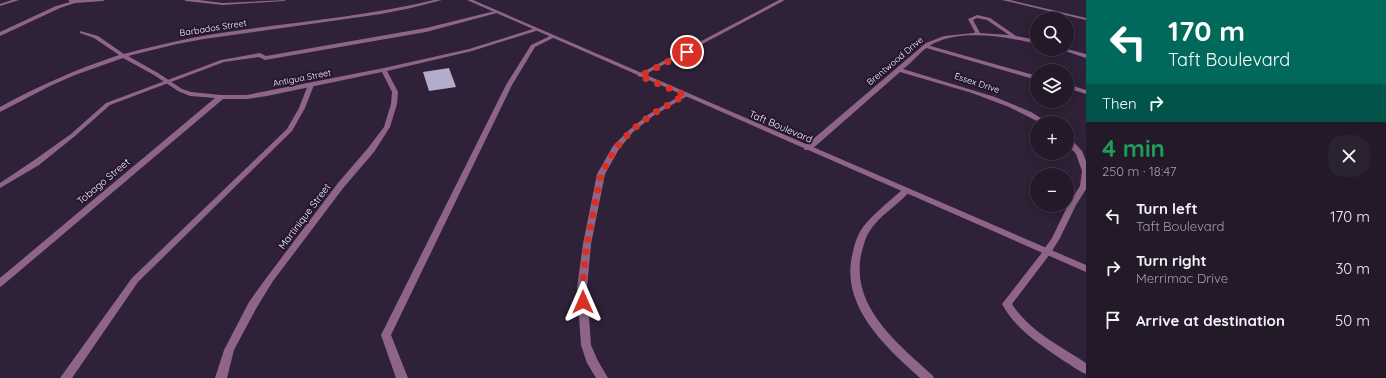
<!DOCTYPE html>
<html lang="en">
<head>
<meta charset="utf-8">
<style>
  :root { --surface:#231929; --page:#2b2231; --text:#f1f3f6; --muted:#a3a0a8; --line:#403846 }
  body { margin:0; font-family:Quicksand,sans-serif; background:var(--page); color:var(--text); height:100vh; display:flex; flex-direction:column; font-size:15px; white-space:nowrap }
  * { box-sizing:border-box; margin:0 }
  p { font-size:13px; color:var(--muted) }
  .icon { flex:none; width:22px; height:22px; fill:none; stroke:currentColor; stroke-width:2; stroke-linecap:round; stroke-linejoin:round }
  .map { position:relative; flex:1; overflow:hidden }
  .details { display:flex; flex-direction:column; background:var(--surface); width:300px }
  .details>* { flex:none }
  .banner { background:#00695c; color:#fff; overflow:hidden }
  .fabs { position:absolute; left:1030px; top:12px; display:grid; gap:8px }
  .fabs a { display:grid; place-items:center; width:44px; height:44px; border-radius:50%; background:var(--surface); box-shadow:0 2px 10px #0003,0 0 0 1px var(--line); font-size:20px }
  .pin { position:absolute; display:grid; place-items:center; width:34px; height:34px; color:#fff; margin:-17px; border:2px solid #fff; border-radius:50%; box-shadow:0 1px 4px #0007 }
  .me { position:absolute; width:44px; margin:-22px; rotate:0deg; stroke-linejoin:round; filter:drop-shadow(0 0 3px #0008) }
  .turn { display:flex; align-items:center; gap:14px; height:84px; padding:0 16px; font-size:18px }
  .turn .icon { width:52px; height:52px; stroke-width:2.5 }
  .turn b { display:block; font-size:28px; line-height:34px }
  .then { display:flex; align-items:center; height:38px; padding:0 16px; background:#0003; gap:8px; font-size:15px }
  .round { display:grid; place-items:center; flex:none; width:42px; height:42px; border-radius:16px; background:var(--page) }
  .summary { display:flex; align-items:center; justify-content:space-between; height:68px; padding:0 16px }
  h1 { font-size:24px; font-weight:700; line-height:30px; color:#1e9e55 }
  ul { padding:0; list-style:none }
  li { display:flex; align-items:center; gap:12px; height:52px; padding:0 16px }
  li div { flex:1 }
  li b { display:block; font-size:15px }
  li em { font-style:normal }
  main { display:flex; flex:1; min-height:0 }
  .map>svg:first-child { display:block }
  .building { fill:#b3adcc }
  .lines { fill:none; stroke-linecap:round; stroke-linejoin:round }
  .service { fill:#8e6589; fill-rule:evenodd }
  .minor { fill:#8e6589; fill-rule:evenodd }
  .tertiary { fill:#8e6589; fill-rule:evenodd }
  .route { stroke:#d93025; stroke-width:7; stroke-dasharray:0 12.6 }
  .labels { text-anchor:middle; stroke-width:4; stroke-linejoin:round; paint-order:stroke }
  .far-street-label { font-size:9px; fill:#f8f1fd; stroke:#25172d }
  .street-label { font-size:10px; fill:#f8f1fd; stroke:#25172d }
</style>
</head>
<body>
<main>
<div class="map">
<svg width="1086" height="378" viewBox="0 0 1086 378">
  <rect width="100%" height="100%" fill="#2f2137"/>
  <path class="building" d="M449 68 456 87 429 91 423 72Z"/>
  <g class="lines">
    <g class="service">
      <path d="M68 0H105L103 1 75 3 60 8 0 36V32L56 6 70 2Z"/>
      <path d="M184 0H199L223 3 286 0 284 1 223 5 186 1Z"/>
      <path d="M1002 0H1010L1086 18V20Z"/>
      <path d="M495 11 497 12V13L426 32 265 60 259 57 224 62 110 105 75 136 39 165 0 188V183L33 161 71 134 106 103 221 60 260 53 266 56 426 28Z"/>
      <path d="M550 36 555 37 535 47 512 85 391 335 408 378H396L381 335 506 85 531 45Z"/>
      <path d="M923 45H927L1037 76V80L923 47Z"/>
      <path d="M311 83 314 85 305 108 292 131 138 282 72 378H60L132 278 287 129 299 108 308 85Z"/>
      <path d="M1067 84 1086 90V94L1067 88Z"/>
      <path d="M1047 249 1050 250 1052 252 1050 254 1012 304C1029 331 1060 346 1086 363V374C1078 371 1071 365 1064 361 1041 345 1016 330 1002 304L1044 250Z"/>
    </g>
    <g class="minor">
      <path d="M12 0H19L0 6V4Z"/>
      <path d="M434 0H442L411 8 381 14 204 39 177 44 128 56 158 73 182 89 191 92 221 95H247L384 68 469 49 536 28 539 30 472 51 387 71 398 92 397 104 390 127 374 152 344 187 273 281 257 307 234 350 227 378H215L224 350 249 302 267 277 338 183 368 148 384 127 391 104 392 92 382 72 267 96 247 99H223L3 285 0 287V278L215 98 190 96 178 91 154 75 123 58 75 75 50 86 0 112V107C38 86 77 69 119 55L94 38 80 33V31L98 36 124 54C161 44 197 36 235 31 302 21 369 16 434 0Z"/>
      <path d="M779 0H785L642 76 640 77 637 75Z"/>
      <path d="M977 15 990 18 1016 36 1037 40V44C1007 37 959 28 931 45 920 51 913 62 903 69L995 97 1031 112 1049 123H1041L1009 107 972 93 900 72 811 150H805L804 148 805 146 926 43 944 36 974 33 975 32 968 19ZM977 18 987 20 1009 35 980 33 973 20Z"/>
      <path d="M1059 49H1067L1086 54V58Z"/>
      <path d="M685 93 687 94V96L653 116 633 132 619 149 605 174 591 244 587 288 591 345 598 361 608 378H596L587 363 581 345 577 288 583 244 597 174 613 146 629 130 649 114Z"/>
      <path d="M1067 138H1070L1082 151 1086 161V189L1076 205 1060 238 1050 254H1044L1042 252 1052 238 1068 205 1080 186 1082 171 1076 154 1067 144Z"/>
      <path d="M903 189H906L910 191C898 206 879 215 869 232 865 238 863 248 861 255 851 307 897 343 932 375L934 378H920C886 347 841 307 852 256 854 246 857 235 863 227 874 213 890 201 903 189Z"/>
    </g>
    <path class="tertiary" d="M467 0H473L1086 265V272Z"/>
  </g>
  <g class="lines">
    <path class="route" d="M583 302 582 288 587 244 601 174 616 148 631 131 651 115 685 95 640 76 687 52"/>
  </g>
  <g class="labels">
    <g class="far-street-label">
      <text transform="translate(213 28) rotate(-9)" y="3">Barbados Street</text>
      <text transform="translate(895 61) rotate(-40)" y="3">Brentwood Drive</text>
      <text transform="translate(302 78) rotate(-11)" y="3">Antigua Street</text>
      <text transform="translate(977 83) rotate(18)" y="3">Essex Drive</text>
    </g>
    <g class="street-label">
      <text transform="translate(781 126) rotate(23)" y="4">Taft Boulevard</text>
      <text transform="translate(103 181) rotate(-40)" y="4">Tobago Street</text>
      <text transform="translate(304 216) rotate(-53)" y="4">Martinique Street</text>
    </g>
  </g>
</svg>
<div class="fabs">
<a><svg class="icon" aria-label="search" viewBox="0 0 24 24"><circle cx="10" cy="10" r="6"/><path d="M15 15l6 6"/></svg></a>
<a><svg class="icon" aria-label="layers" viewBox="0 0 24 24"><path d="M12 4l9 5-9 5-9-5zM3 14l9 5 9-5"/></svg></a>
<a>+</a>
<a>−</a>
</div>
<div class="pin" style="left:687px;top:52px;background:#d93025"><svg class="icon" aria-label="arrive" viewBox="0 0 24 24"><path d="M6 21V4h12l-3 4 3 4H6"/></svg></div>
<svg class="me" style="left:583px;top:302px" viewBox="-20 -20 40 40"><path d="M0-17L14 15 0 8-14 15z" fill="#d93025" stroke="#fff" stroke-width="4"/></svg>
</div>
<section class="details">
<div class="banner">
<div class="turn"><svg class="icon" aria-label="left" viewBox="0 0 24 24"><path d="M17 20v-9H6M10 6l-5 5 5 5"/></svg><div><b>170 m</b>Taft Boulevard</div></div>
<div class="then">Then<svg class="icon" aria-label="right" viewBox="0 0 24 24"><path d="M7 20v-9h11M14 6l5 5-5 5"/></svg></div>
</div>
<div class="summary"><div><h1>4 min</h1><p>250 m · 18:47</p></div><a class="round"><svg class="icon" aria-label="close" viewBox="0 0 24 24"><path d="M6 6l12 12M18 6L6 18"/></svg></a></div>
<ul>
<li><svg class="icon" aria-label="left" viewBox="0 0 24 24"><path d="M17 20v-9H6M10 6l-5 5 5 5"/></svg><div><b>Turn left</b><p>Taft Boulevard</p></div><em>170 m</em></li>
<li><svg class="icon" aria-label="right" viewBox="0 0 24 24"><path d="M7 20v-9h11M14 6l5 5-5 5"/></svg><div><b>Turn right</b><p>Merrimac Drive</p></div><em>30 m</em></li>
<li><svg class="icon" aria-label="arrive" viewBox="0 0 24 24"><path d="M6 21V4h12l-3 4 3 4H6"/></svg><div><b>Arrive at destination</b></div><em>50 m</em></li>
</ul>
</section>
</main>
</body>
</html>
